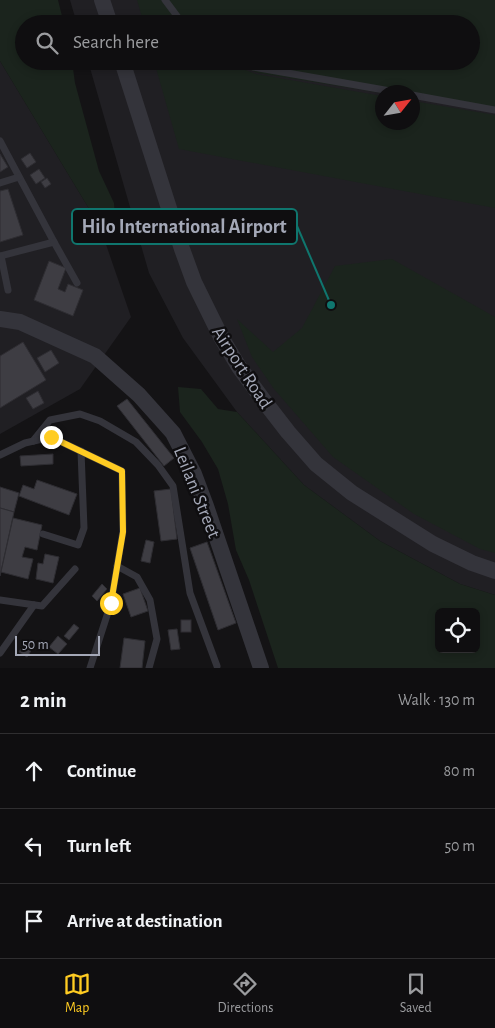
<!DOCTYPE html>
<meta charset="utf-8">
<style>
:root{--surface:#0f0e10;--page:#1d1c1e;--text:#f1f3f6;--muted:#9b9c9f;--line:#2f2e30;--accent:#fc2}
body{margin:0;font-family:"Alegreya Sans",sans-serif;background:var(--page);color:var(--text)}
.controls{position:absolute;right:15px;bottom:15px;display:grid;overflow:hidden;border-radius:8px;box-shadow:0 2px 8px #0003}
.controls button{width:45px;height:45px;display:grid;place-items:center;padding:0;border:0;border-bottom:1px solid var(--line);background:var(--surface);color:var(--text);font:25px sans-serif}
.compass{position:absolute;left:375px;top:85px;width:45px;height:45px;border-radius:50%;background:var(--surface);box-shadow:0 2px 8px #0003;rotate:59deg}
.scale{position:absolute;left:15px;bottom:12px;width:85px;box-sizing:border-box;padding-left:5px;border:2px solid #a4a8b7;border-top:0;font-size:14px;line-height:18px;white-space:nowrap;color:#a4a8b7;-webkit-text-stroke:4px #0f0e10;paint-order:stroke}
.stop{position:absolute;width:15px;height:15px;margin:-11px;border:4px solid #fc2;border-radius:50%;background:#fff}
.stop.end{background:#fc2;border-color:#fff;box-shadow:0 1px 5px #0008}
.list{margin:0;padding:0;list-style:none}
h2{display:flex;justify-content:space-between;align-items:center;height:65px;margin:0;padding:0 20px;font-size:21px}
h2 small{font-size:16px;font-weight:400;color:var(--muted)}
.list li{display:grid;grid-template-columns:32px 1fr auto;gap:15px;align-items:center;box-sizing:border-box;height:75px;padding:0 20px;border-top:1px solid var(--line)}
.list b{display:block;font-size:19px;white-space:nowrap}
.list em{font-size:16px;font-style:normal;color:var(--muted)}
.icon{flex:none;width:28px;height:28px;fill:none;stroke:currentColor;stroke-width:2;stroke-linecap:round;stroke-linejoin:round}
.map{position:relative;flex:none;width:495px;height:668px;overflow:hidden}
.search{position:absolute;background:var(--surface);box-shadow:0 2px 8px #0003;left:15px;right:15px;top:15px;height:55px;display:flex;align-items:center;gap:12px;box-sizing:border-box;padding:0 18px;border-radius:28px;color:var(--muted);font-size:19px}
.sheet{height:290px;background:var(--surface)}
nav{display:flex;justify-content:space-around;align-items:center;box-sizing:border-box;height:70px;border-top:1px solid var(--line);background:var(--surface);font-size:14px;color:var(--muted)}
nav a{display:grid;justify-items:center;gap:2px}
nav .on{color:var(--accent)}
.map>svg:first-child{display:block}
</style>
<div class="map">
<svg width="495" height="668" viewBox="0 0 495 668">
<rect width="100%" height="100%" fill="#141315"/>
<g fill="#201f23" fill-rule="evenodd">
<path d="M70,0h425v595l-35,-11 -80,-43 -76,-56 -67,-73 -54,-74 -34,-65 -61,-212h383v-37h-394zM382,92h30v30h-30z"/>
<path d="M0,61l100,166 31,90 -51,72 -80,45z"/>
</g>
<g fill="#1b241d" fill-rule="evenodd">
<path d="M0,0h58l6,24h-40v37h48l3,22 24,88 15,32 1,18 -7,7 -8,-1 -100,-166z"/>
<path d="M137,0h358v112l-83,-20 -30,1 -124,-20 -32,-12h245v-37h-327z"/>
<path d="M154,61h68l34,13 126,22v26h30l1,-21 82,14v93l-316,-59z"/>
<path d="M392,259l103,58v236l-15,-4 -66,-35 -81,-57 -59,-68 -22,-32 -15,-38 36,33 29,-24 33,-62z"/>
<path d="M178,387l23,2 17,20 19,3 67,73 76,56 80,43 35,11v73h-217l-29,-88 -13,-30 -8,-46 -10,-35 -16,-27 -22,-30zM439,612h37v37h-37z"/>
</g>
<g fill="#3e3d43" stroke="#2e2d32">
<path d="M30,153l6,9 -9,6 -6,-9z"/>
<path d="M0,154l8,13 -8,5z"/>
<path d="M39,169l6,9 -9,6 -6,-9z"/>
<path d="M47,178l4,6 -6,4 -4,-6z"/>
<path d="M8,189l15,46 -23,7v-51z"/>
<path d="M49,261l17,7 -8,21 7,3 3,-8 15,6 -10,26 -39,-16z"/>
<path d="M23,342l23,38 -46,28v-52z"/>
<path d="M51,350l8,13 -14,9 -8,-14z"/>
<path d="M38,391l6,12 -11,6 -7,-11z"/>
<path d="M127,399l47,59 -10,8 -47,-60z"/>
<path d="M53,454v10l-32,2 -1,-10z"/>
<path d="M37,480l40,14 -8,21 -50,-19 4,-11 11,4z"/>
<path d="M0,487l19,6 -5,19 -14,-4z"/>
<path d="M171,489l6,50 -16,2 -7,-50z"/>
<path d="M0,508l14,4 -14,64z"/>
<path d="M13,518l29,7 -5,25 -12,-3 -3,10 11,2 -5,20 -27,-7z"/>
<path d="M146,540l8,2 -4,21 -9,-2z"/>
<path d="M207,542l29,81 -18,7 -28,-82z"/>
<path d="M45,554l14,3 -6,26 -17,-4 2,-16 5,1z"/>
<path d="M102,584l5,5 -10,12 -5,-5z"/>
<path d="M140,588l8,23 -17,6 -8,-23z"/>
<rect x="181" y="620" width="10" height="12"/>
<path d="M74,624l5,4 -10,12 -5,-4z"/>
<path d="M177,629l3,20 -9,1 -3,-20z"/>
<path d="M58,636l9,8 -9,10 -9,-7z"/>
<path d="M124,638l21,3 -3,27h-22z"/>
<path d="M26,640l8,6 -7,11 -8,-5z"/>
</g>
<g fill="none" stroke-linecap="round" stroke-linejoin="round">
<g stroke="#34343b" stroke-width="7">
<path d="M165,0l18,24"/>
<path d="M237,61l16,6 143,25"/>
<path d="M412,95l83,15"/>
<path d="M0,141l54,101 -54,14"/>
<path d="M0,183l19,-6"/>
<path d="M54,242l23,41"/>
<path d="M1,256l7,34"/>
<path d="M33,441l17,-21 30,-6 20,7 36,21 22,23 15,21 17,107 27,73"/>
<path d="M0,455l25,-12 26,-6 71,34 1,60 -12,72 -21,65"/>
<path d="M43,534l35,11 6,-17 -3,-77"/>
<path d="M117,566l20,11 13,23 7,39 -8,29"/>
<path d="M0,600l42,6 33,-37"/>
<path d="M0,653l34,-48"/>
</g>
<g stroke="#34343b" stroke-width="16">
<path d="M102,0l8,24"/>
<path d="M122,61l60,188 12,33 27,55 18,30 25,34 24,31 28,32 36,29 81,51 39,19 23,8"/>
<path d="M0,319l20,3 75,34 44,39 34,38 21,41 12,32 55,162"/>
</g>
</g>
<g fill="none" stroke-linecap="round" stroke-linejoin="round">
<path stroke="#fc2" stroke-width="6" d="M51,437l71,34 1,61 -12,71"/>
</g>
<g text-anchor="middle" stroke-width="5" stroke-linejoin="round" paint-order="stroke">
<g font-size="19" fill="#a4a8b7" stroke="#0f0e10">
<text transform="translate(243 367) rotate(57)" y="7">Airport Road</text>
<text transform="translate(198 492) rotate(68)" y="7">Leilani Street</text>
</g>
</g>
<path fill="none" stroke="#0f766e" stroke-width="2" d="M331 305L297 226"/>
<circle fill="#0f766e" stroke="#0f0e10" stroke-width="2" cx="331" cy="305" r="5"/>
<rect fill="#0f0e10" stroke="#0f766e" stroke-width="2" x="72" y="209" width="225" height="35" rx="5"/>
<g font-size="20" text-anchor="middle" font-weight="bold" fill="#a4a8b7">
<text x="184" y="233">Hilo International Airport</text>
</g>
</svg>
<div class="controls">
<button><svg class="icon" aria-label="locate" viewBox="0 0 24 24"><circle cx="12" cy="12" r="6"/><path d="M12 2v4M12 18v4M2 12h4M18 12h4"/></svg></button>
</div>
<svg class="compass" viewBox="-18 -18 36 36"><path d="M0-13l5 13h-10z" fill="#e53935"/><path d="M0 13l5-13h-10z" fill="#9b9c9f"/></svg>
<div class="scale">50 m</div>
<div class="stop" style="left:111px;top:603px"></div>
<div class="stop end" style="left:51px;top:437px"></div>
<div class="search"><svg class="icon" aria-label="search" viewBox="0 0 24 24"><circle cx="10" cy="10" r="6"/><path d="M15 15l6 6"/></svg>Search here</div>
</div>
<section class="sheet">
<h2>2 min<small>Walk · 130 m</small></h2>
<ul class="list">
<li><svg class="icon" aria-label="ahead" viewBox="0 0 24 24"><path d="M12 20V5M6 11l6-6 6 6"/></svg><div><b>Continue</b></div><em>80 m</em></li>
<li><svg class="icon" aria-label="left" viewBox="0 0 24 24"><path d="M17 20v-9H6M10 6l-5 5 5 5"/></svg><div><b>Turn left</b></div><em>50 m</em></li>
<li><svg class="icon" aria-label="arrive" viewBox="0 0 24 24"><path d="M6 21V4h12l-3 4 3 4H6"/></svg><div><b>Arrive at destination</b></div></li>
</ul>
</section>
<nav>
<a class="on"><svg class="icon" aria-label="map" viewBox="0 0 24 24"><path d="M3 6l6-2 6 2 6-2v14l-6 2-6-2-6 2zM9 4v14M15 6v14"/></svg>Map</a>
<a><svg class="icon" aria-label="directions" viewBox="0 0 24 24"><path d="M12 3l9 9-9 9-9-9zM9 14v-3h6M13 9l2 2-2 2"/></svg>Directions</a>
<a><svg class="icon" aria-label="saved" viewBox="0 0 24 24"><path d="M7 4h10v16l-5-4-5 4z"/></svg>Saved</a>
</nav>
